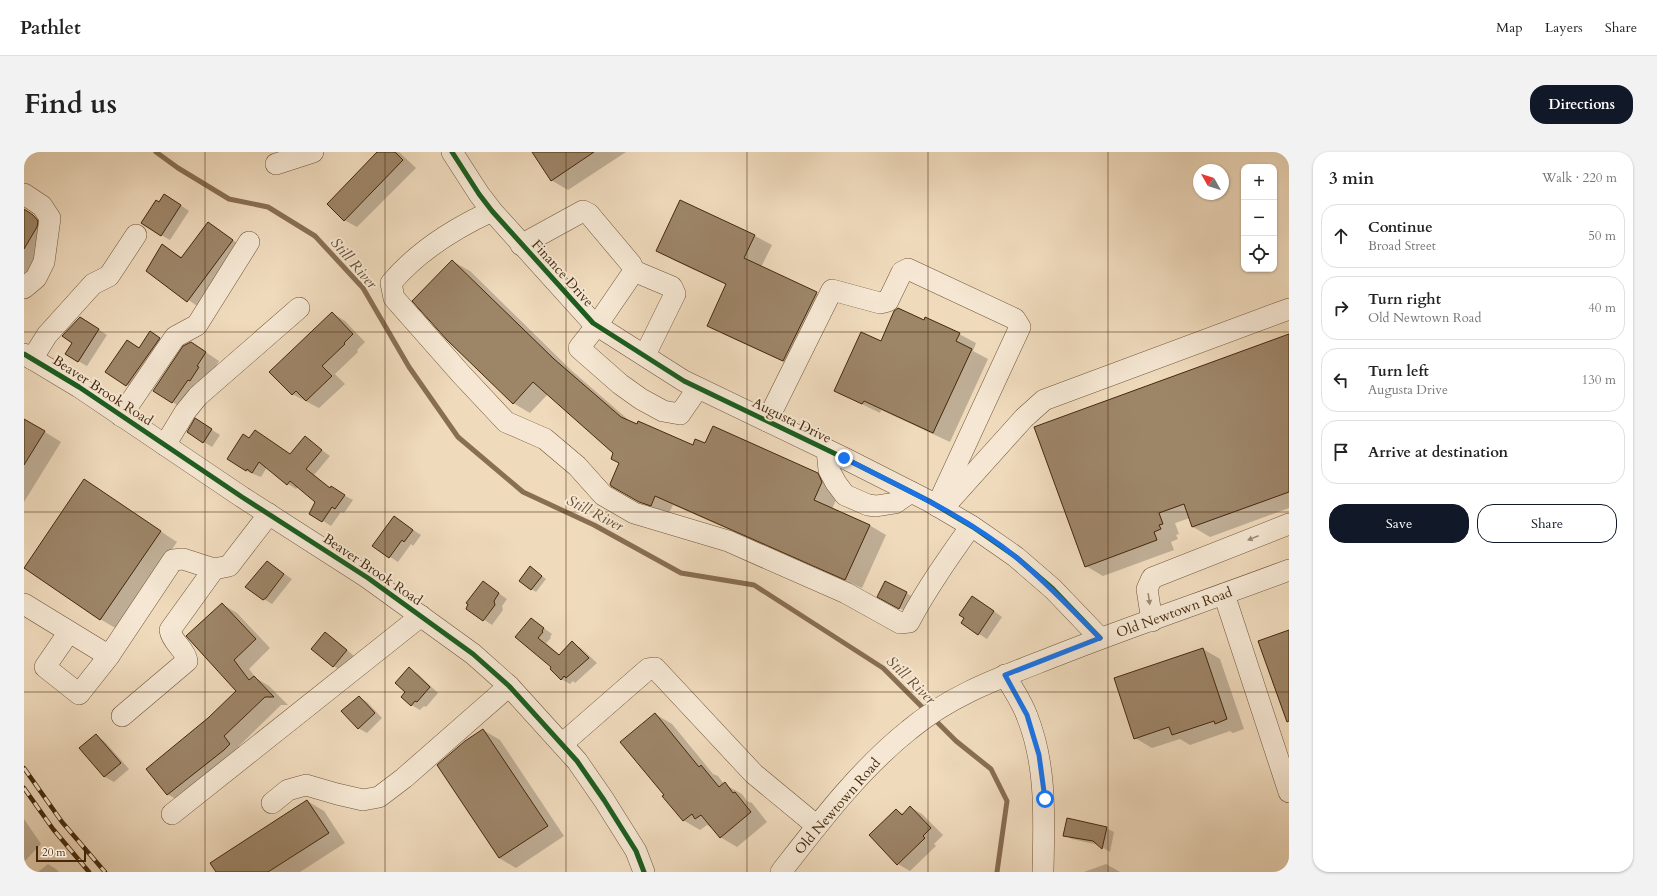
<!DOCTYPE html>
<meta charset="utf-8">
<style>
:root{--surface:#fff;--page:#f2f2f2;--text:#222;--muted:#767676;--line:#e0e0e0;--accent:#111827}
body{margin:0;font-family:Cardo,serif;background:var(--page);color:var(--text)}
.controls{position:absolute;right:12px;top:12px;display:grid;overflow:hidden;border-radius:8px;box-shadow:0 1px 3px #0004}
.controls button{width:36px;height:36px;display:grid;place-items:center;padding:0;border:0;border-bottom:1px solid var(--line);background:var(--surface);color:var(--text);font:20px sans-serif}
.compass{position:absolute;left:1169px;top:12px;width:36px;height:36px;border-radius:50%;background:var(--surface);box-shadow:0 1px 3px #0004;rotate:309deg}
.scale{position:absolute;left:12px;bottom:10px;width:50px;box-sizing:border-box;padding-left:4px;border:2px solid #45280c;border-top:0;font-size:11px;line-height:14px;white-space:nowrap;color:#45280c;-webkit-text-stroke:3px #f5e7d3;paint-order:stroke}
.stop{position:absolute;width:12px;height:12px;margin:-9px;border:3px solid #1a73e8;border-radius:50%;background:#fff}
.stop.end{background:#1a73e8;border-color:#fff;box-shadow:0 1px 4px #0008}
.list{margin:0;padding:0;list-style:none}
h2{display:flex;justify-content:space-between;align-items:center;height:52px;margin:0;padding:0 16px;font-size:17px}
h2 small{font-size:13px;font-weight:400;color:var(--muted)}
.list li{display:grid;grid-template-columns:26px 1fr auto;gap:12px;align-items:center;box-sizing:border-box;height:64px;margin:0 8px 8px;padding:0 8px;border:1px solid var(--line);border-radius:16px}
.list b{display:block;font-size:15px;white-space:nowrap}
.list p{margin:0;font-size:13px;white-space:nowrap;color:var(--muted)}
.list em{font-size:13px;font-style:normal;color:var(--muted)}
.actions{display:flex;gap:8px;padding:12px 16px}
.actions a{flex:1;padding:9px 0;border:1px solid var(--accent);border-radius:16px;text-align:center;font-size:14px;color:var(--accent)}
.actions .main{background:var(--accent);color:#fff}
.icon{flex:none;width:22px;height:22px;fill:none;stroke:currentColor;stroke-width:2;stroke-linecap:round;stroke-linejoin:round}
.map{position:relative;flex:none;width:1265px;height:720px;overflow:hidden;border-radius:16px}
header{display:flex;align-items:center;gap:24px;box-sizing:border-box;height:56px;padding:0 20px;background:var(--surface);border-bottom:1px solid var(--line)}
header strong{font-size:19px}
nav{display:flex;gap:22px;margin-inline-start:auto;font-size:14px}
.intro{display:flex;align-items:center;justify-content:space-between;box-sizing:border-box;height:96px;padding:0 24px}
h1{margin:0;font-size:28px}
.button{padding:10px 18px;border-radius:16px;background:var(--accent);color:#fff;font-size:14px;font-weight:700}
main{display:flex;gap:24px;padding:0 24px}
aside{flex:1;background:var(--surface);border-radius:16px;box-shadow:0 1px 3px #0004}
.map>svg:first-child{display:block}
</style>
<header>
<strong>Pathlet</strong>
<nav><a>Map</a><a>Layers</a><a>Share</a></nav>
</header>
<div class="intro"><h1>Find us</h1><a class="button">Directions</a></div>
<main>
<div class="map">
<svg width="1265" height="720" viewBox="0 0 1265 720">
<rect width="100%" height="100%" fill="#efdabc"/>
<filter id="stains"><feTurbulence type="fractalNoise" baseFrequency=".005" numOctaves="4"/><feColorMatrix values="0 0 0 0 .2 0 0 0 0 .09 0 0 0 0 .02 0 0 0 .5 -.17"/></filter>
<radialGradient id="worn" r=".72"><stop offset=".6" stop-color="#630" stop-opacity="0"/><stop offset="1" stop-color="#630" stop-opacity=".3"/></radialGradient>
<g fill="#0003">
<path d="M354,0h21l17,16 -59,59 -13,-7z"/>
<path d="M509,0h93l-58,38 -17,-10z"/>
<path d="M149,48l16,11 -19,29 -9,-5 -2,-32z"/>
<path d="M0,58l22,13 4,6 -26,50z"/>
<path d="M184,71l36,25 -44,60 -53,-37 15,-26 21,13z"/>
<path d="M731,84l17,9 -11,22 55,26 17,10 -32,67 -76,-35 -17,-10 19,-40 -52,-24 -17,-10z"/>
<path d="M428,109l18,10 101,99 61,53 61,23 13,-1 111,29 18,10 4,9 -7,16 37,16 17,10 -24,53 -189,-83 -5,10 -11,-4 -46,-26 9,-22 -6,-10 -66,-59 -18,19 -17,-10z"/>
<path d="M308,161l13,8 20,21 -8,8 1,2 -23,22 10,10 -26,24 -27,-14z"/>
<path d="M900,169l35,13 17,9 -3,8 15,8 -38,83 -69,-32 -1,3 -45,-22 46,-49z"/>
<path d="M65,171l18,12 -20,31 -9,-5 -4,-18z"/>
<path d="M1265,183v173l-79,29 -17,-10 -3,-9 -15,5 4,11 -3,1 2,4 -7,3 3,8 -71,26 -17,-10z"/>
<path d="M135,186l9,5 -33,47 -8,-5 1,-44 12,7z"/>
<path d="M180,199l15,10 -16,27 -18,22 -31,-20z"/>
<path d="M0,267l37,23 -37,60z"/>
<path d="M180,273l16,10 -8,12 -24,-15z"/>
<path d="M240,284l27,19 14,-17 25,18 -16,19 16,13 23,12 -9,13 -3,-1 -10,14 -20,-13 5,-11 -18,-15 -2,2 -8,-5 -21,-17 -6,10 -15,-6 4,-32z"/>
<path d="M60,329l93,61 -60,87 -17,-10 -75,-51z"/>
<path d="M370,365l27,18 -8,11 -2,-2 -13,18 -25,-16z"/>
<path d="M243,410l25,17 -20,25 -8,-5z"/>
<path d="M510,418l12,9 -10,13 -16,-11z"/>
<path d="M862,430l29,16 -7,15 -29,-17z"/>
<path d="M467,436l16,11 -5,7 1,4 -11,15 -25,-17z"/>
<path d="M957,450l21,15 -15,22 -8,-5 -14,-16z"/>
<path d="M198,452l15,9 33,35 -21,21 7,9 13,8 19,19h-7l-42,41 6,7 -62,50 -16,-9 42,-75 29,-28z"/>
<path d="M507,467l21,15 -2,3 1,1 -5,5 14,12 12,-12 9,5 16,15 -22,20 -2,-2 -3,3 -9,-5 -9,-12 -36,-30z"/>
<path d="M301,481l8,5 21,18 -12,15 -9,-5z"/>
<path d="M1179,497l17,10 24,70 -11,4 -3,-2 -40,14 -10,-6 -28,9 -17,-10z"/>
<path d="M385,517l9,5 20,19 -12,14 -2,-1 -4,4 -9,-5 -5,-13z"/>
<path d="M335,545l8,5 15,16 -15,15 -9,-5z"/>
<path d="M631,562l17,10 41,50 5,2 6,8 18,10 5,7 5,2 15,19 -30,25 -17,-10 -7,-8 -6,-4 -7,5 -17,-10 -18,-24z"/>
<path d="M459,578l17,10 64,96 -48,32 -17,-10z"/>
<path d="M72,584l8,5 25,28 -15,13 -9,-5 -24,-29z"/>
<path d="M283,649l17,10 21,32 -45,29h-83z"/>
<path d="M886,655l12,7 21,21 -9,9 2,2 -26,25 -12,-7 -2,-54 8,4z"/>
<path d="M0,667l17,25 -17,18z"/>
<path d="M1082,676l8,4 -4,20 -11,-7 -27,-6 -8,-4z"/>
<path d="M24,712l8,5 3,3h-21z"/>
<path d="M1082,712l14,8h-36z"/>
</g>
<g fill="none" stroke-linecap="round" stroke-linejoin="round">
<g stroke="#886e52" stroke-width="5">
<path d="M132,0l22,16 51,31 39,8 47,29 48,52 46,79 49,70 65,55 71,33 87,48 73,12 129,83 43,43"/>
<path d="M909,566l23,23 35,28 16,32 -10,71"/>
</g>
</g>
<g fill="#9d8568" stroke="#45280c">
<path d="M353,0h18l8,8 -59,61 -17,-17z"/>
<path d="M508,0h62l-43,29z"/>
<path d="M140,42l17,11 -20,31 -20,-13 15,-23 3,2z"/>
<path d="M656,48l75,35 -11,23 73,34 -34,69 -76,-35 19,-42 -70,-33z"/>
<path d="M0,57l9,6 5,6 -1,6 -13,22z"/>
<path d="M184,70l25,18 -46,62 -41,-31 16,-27 19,14z"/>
<path d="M428,108l102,99 67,58 16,7 1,-3 55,24 2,-6 10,4 8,-17 105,47 4,9 -8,18 56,25 -25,55 -190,-84 -4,10 -12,-4 -28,-16 -1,-2 9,-21 -8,-4 2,-6 -80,-71 -20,22 -66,-64 -35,-39z"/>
<path d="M874,156l26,12 1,-3 35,16 -4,8 16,8 -39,84 -69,-32 -2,3 -28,-13 27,-59 20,9 13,-30z"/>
<path d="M308,160l21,22 -9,9 1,1 -23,22 10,10 -26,25 -10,-10 -4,4 -23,-23z"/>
<path d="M56,165l19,12 -21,33 -13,-8 7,-11 -10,-7z"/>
<path d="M126,179l10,7 -34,48 -21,-14 22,-32 12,8z"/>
<path d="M1265,182v158l-97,35 -8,-23 -25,9 4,11 -4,1 2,4 -7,3 3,8 -72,27 -51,-140z"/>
<path d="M167,190l15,10 -9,14 2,1 -9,14 -2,-1 -16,23 -19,-12 30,-45z"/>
<path d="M171,266l17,11 -9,14 -16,-11z"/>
<path d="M0,267l21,12 -21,34z"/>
<path d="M231,278l35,24 15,-18 17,14 -16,19 24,19 1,-2 14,9 -10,14 -3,-2 -10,15 -13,-8 6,-12 -25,-21 -3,4 -28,-23 -7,11 -5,-4 -1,2 -19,-12 16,-25 6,4z"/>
<path d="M60,327l77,52 -61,89 -76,-52z"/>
<path d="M370,364l19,14 -9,12 -2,-2 -13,18 -17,-12z"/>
<path d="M243,409l17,13 -18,24 -3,2 -18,-13z"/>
<path d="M506,414l12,10 -11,14 -12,-9z"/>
<path d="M459,429l16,12 -5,8 1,4 -12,16 -17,-12 2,-5 -2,-1z"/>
<path d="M861,429l22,11 -8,17 -22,-12z"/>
<path d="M948,444l22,15 -16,24 -17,-12 3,-5 -5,-3z"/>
<path d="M198,451l34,36 -22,21 15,20 5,-4 20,21h-9l-41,39 6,8 -6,6 -57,45 -21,-26 62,-51 28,-27 -50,-55z"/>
<path d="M507,466l13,10 -2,3 1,1 -5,6 21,17 13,-14 17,17 -23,20 -2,-2 -3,4 -11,-11 1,-2 -36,-30z"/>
<path d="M1265,478v91l-2,1 -29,-81z"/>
<path d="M301,480l22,18 -14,17 -22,-18z"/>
<path d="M1179,496l24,71 -12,5 -1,-3 -42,14 -3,-8 -35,12 -20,-61z"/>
<path d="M385,515l21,20 -13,15 -2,-1 -4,5 -10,-9 4,-5 -10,-9z"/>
<path d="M335,544l16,17 -17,16 -17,-18z"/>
<path d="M631,561l44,54 2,-2 18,22 6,-5 8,11 2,-1 16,20 -31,26 -19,-23 -6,4 -3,-5 -9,7 -21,-25 2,-1 -44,-53z"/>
<path d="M459,577l65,97 -49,32 -62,-93 28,-24z"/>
<path d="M72,582l25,29 -17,14 -25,-29z"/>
<path d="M283,648l22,33 -61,39h-52l-6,-9z"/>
<path d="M886,654l21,22 -8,8 2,2 -28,27 -28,-30 27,-26 6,6z"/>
<path d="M1043,666l40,9 -5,22 -9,-8 -30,-5z"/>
</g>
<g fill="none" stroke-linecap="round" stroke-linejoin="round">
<defs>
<g id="minor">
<path d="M428,0l27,42 13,17 101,112 91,58 160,77 85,43 44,26 43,30 37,32 47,49"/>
<path d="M252,12l37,-12"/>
<path d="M0,42l18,12 8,12 -6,44 -8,16 -12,10"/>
<path d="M468,59c-37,17 -74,40 -101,72l3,15 67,76 45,48 39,17 32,27 26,29 31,18 94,28 118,52 54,30 9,-1c18,-34 40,-65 62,-96"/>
<path d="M497,93l62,-34 6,3 42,50 3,7 -37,54 -18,23 41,36 21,15 22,12 17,3 18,-26"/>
<path d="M610,119l38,16 3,7 -30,61"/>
<path d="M0,202l55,33 163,110 126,81 105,76 36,32 68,75 27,39 32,51 8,21"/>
<path d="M8,207l15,-24 46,-51 16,-8 27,-41"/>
<path d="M97,264l54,-79 22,-12 52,-83"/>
<path d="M743,269l65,-131 48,13 8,-2 14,-29 6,-3 107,50 5,8 -83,179"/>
<path d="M141,293l20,-33 13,-16 101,-88"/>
<path d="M803,298l2,20 7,13 9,12 23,10 8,1 19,-3 16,-11"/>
<path d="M919,356l81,-90 20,-18 245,-91"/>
<path d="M1200,442l65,198"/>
<path d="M0,452l85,52 64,-96 10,-1 31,10 15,-3 40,-52"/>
<path d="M1128,469l-5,-32 5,-11 137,-54"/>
<path d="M45,480l-24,35 34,27 30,-38"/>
<path d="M981,523c7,13 17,27 22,41 20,50 17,103 16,156"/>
<path d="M98,564l65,-55c-2,-13 -15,-18 -17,-31l44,-61"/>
<path d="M538,592l86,-75 7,-1 99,106 63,52"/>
<path d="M248,651l16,-13 18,-5 31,9 26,6 16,-3 25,-19 105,-92"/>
<path d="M148,662l249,-198"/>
<path d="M757,720c39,-50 78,-102 128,-142 44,-37 96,-54 149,-75 76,-30 154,-56 231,-85"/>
</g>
</defs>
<use href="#minor" stroke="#705438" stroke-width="22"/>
<use href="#minor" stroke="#f5e7d3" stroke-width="21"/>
<defs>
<g id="rail">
<path d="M0,616l38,54 43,50"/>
<path d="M0,636l29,41 36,43"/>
</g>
</defs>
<use href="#rail" stroke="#45280c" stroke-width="4.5"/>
<use href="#rail" stroke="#f5e7d3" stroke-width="3" stroke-dasharray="9" stroke-linecap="butt"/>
<defs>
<g id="cycleway">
<path d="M428,0l27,42 13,17 101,112 91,58 160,77 85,43 44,26 43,30 37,32 47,49"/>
<path d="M0,202l55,33 163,110 126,81 105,76 36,32 68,75 27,39 32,51 8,21"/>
</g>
</defs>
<use href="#cycleway" stroke="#f5e7d3" stroke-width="8"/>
<use href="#cycleway" stroke="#1b5e20" stroke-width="5"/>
</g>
<defs><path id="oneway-solid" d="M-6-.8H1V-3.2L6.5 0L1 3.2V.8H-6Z"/></defs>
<g fill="#9d8870">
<use href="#oneway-solid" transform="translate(1229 386) rotate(158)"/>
<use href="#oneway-solid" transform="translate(1125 447) rotate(82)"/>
</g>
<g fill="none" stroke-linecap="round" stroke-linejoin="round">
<path stroke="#1a73e8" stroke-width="5" d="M820,306c59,30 122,58 173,100 30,25 56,53 83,80l-95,37 22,40 12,40 6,44"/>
</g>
<path fill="none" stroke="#45280c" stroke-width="1" stroke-opacity="0.55" d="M181,0v720M361,0v720M542,0v720M723,0v720M904,0v720M1084,0v720M0,180h1265M0,360h1265M0,540h1265"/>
<g text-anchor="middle" stroke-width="4" stroke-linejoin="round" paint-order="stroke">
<g font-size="14" fill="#45280c" stroke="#f5e7d3">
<text transform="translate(539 121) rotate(48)" y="5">Finance Drive</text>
<text transform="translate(79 238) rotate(33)" y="5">Beaver Brook Road</text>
<text transform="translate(768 268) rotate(26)" y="5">Augusta Drive</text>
<text transform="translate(349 417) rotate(34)" y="5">Beaver Brook Road</text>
<text transform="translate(1150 460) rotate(-20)" y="5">Old Newtown Road</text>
<text transform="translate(813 654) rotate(-49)" y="5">Old Newtown Road</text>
</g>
<g font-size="15" font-style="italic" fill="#674b2f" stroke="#f5e7d3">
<text transform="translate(330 111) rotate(49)" y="5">Still River</text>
<text transform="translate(571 361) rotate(27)" y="5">Still River</text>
<text transform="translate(887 528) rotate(44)" y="5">Still River</text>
</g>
</g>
<rect width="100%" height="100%" filter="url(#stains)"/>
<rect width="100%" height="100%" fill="url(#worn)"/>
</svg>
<div class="controls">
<button>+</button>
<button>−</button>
<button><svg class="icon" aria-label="locate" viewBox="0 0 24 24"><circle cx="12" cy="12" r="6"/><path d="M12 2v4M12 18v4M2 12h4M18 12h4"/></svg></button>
</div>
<svg class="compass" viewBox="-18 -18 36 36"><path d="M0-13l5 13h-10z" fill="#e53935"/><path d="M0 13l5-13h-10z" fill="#767676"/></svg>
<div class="scale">20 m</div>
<div class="stop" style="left:1021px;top:647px"></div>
<div class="stop end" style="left:820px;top:306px"></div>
</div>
<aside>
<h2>3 min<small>Walk · 220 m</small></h2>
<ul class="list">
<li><svg class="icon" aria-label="ahead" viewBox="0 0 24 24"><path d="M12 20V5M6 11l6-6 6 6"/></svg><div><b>Continue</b><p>Broad Street</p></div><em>50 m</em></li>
<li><svg class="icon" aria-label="right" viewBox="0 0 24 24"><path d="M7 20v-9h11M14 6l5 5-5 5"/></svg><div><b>Turn right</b><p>Old Newtown Road</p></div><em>40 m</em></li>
<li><svg class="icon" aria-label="left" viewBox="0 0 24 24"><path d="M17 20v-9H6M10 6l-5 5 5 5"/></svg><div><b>Turn left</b><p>Augusta Drive</p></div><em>130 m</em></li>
<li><svg class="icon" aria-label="arrive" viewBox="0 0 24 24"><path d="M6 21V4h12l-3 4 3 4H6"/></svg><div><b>Arrive at destination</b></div></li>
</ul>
<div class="actions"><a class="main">Save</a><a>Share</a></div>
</aside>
</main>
